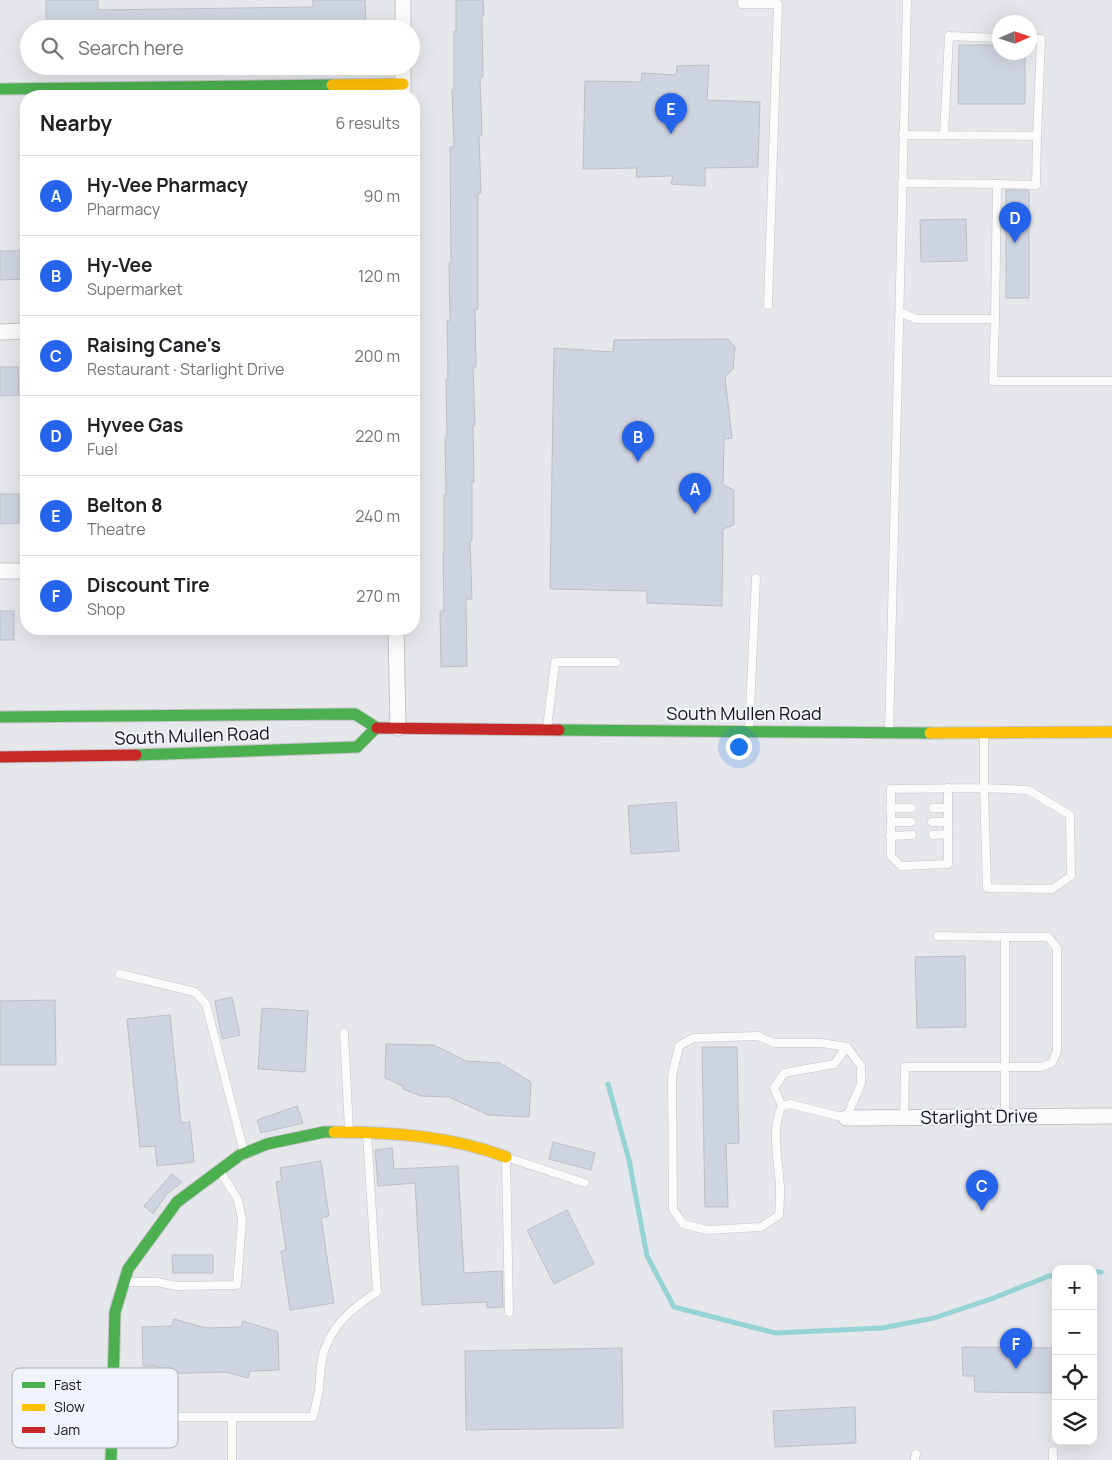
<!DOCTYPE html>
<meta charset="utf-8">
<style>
:root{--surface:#fff;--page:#f6f6f6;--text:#202124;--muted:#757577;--line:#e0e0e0;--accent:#2563eb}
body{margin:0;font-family:Manrope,sans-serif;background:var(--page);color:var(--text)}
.controls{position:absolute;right:15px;bottom:15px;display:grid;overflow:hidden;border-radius:10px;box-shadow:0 5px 20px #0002}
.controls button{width:45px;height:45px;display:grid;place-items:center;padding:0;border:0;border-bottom:1px solid var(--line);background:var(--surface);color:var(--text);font:25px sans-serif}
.compass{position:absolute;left:992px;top:15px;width:45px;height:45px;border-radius:50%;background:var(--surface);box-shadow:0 5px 20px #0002;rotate:87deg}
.you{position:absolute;left:738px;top:746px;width:18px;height:18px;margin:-12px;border:4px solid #fff;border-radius:50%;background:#1a73e8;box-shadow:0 0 0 8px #1a73e833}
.badge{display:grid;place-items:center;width:32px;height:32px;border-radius:50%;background:var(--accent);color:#fff;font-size:16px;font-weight:700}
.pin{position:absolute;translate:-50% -41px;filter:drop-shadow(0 1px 2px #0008)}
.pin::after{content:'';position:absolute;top:26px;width:18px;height:15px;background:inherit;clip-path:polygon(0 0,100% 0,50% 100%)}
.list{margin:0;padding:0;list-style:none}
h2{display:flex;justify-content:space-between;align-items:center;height:65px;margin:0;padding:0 20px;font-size:21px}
h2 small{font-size:16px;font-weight:400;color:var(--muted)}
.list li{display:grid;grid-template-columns:32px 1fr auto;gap:15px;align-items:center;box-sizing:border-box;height:80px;padding:0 20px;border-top:1px solid var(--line)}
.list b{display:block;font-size:19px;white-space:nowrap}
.list p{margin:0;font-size:16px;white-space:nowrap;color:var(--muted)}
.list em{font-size:16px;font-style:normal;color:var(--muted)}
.icon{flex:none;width:28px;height:28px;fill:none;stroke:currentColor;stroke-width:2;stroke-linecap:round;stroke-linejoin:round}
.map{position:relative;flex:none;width:1112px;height:1460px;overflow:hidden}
.search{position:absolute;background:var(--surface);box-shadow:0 5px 20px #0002;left:20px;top:20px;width:400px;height:55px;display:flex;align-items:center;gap:12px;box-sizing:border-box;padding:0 18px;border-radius:28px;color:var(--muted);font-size:19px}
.panel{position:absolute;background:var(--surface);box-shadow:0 5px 20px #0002;left:20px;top:90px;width:400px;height:545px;border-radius:20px}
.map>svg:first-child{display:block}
</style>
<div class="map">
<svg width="1112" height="1460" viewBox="0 0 1112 1460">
<rect width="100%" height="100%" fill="#e5e7eb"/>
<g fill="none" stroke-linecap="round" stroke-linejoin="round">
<g stroke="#96d3d4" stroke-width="5">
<path d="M608,1084l21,76 18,96 27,51 101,26 107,-5 52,-10 57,-19 58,-23 7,-1"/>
<path d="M1093,1272h8"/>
</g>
</g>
<g fill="#cfd4e1" stroke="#bdbfc2">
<path d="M46,0h52v10l215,-3v-7h52l1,27 -320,2z"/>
<path d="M456,0h27l1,15h-2l1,62h-3l2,58h-3l2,58h-3v116h-3l1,58h-3l2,58h-2l1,57h-2v59h-2l2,58h-6l1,67 -26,1 -1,-56h4l-1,-58h1v-58h2l-1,-58 2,-1 -1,-57h2l-1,-58h3l-1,-58h2l-1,-116h4l-2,-57 2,-1v-58h2z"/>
<path d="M959,45h41v7h25v52h-67z"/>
<path d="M709,65l-2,35 53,2 -2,65 -53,1v18l-34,-2 2,-8 -37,1 1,-9 -54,1 2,-88 56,1 1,-9 34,2 1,-9z"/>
<rect x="1006" y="190" width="23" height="108"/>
<path d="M966,219l1,42 -46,1 -1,-42z"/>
<path d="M0,251h26v28l-26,1z"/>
<path d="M728,339l7,8 -2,22 -8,8 7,61 -8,1 -1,46 11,5v35l-11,4 -1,77 -75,-3v-12l-97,-2 4,-241 59,4 1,-12z"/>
<path d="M0,367h18l1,28 -19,1z"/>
<path d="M0,494h19v29l-19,1z"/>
<rect x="0" y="611" width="14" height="29"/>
<path d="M676,802l3,49 -48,3 -3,-48z"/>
<path d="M965,956l1,71 -49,1 -2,-71z"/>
<path d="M232,997l8,38 -18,4 -7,-38z"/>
<path d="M55,1000l1,65h-56v-64z"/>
<path d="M262,1008l46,3 -3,61 -47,-3z"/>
<path d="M170,1015l11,108 9,-1 4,40 -37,4 -2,-20 -15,1 -13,-128z"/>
<path d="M386,1044l48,1 32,16 34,2 31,19 -2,35 -41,-2 -39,-18 -28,-1 -18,-7v-3l-18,-8z"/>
<path d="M702,1047h35l2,96 -13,1 2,63h-23z"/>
<path d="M297,1106l6,17 -42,10 -4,-13z"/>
<path d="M553,1142l42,11 -4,17 -42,-11z"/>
<path d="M392,1148l2,21 64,-3 6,107 38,-2 1,36 -16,1v-6l-65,3 -7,-122 -37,3 -3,-36z"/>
<path d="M321,1161l8,55 -8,2 13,85 -44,7 -9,-59 5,-1 -10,-68 6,-1 -2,-13z"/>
<path d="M172,1174l10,8 -15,12 -14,20 -9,-8z"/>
<path d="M567,1210l27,54 -40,20 -27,-54z"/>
<path d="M172,1255h41v18h-40z"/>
<path d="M174,1319l32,9 35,-1 2,-6 35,11 1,38 -29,1 -2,7 -22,-6 -68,2v-8h-15l-1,-39 30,-1z"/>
<path d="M962,1347l94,1v45l-81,-1 -1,-16h-11z"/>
<path d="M622,1348l1,80 -157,2 -1,-79z"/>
<path d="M855,1407l1,36 -81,4 -2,-36z"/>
</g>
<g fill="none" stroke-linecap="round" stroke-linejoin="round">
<defs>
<g id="lane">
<path d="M742,0v4h36l-10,301"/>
<path d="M903,135l134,1 4,-97h-11"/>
<path d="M944,135l5,-99 51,2"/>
<path d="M997,184l39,1 1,-49"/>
<path d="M900,312l16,7h79l2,-135 -95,-1"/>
<path d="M995,319l-2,62h119"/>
<path d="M547,728l8,-66h61"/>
<path d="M749,731l7,-153"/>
<path d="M889,733l18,-733"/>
<path d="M948,788v76l-47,2 -10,-10v-67l93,-1 44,2 42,25 1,61 -19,13 -65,-1 -3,-100v-53"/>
<path d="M890,808h22"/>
<path d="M933,808h15"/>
<path d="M891,822h20"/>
<path d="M932,822h16"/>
<path d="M933,835l15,-1"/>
<path d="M890,836l22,-1"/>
<path d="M938,936l67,1"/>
<path d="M120,974l75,18 11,12 38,148"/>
<path d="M344,1033l5,97"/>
<path d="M758,1036l16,7h47l26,4 14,19v18l-15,34 -56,-14 -8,2c-12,24 -3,55 -2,82 0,9 0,18 -1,27l-18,12 -54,3 -24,-6 -10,-15 -1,-133 7,-30 14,-8z"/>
<path d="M782,1106l-8,-18 10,-15 50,-9 13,-17"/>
<path d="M904,1118l1,-51h136l11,-4 5,-12v-103l-9,-11h-43v180"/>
<path d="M126,1282h31l19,4 61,-1 5,-65 -4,-20 -18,-29"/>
<path d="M509,1312l-3,-155 79,26"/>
<path d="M114,1417h199c2,-9 4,-18 6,-27 1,-10 1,-21 3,-31 6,-31 30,-51 55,-67l-10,-159"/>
<path d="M232,1460v-43"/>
<path d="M915,1460l1,-6"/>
<path d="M1053,1460v-9"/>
</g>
<g id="street">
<path d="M403,0v29"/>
<path d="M403,66v30"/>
<path d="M0,332l26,-1"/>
<path d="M0,571h26"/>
<path d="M396,629l2,99"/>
<path d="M846,1118l266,-2"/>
</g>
<g id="fast">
<path d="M0,89l332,-4"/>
<path d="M0,717l355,-3 22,14"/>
<path d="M559,730l371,3"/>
<path d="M136,755l221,-8 19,-19"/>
<path d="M111,1460l4,-148 13,-43 49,-67 63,-47 27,-11 57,-12h10"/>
</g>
<g id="slow">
<path d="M332,85l71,-1"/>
<path d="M930,733l182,-1"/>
<path d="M334,1132c57,0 118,4 172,25"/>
</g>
<g id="jam">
<path d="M377,728l182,2"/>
<path d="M0,757l136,-2"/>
</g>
</defs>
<use href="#lane" stroke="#c4c5c8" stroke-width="9"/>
<use href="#street" stroke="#c4c5c8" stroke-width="17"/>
<use href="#fast" stroke="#c4c5c8" stroke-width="13"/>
<use href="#slow" stroke="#c4c5c8" stroke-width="13"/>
<use href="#jam" stroke="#c4c5c8" stroke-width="13"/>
<use href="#lane" stroke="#fbfbfc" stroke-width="8"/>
<use href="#street" stroke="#fbfbfc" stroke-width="15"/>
<use href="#fast" stroke="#4caf50" stroke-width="11"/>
<use href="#slow" stroke="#ffc107" stroke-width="11"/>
<use href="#jam" stroke="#c62828" stroke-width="11"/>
</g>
<g text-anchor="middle" stroke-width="4" stroke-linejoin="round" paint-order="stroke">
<g font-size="18" fill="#121316" stroke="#f0f3fc">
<text x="744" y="720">South Mullen Road</text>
<text transform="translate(192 736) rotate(-2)" y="6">South Mullen Road</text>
<text transform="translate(979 1117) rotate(-1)" y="6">Starlight Drive</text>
</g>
</g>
<rect x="12" y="1368" width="166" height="80" rx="8" fill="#f0f3fc" stroke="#adb0b7" stroke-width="1"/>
<rect x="22" y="1382" width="23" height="6" fill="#4caf50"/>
<rect x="22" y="1404" width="23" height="7" fill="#ffc107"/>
<rect x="22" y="1427" width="23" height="6" fill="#c62828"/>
<g font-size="14" fill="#121316">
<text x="54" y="1390">Fast</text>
<text x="54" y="1412">Slow</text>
<text x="54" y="1435">Jam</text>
</g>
</svg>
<div class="controls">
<button>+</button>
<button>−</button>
<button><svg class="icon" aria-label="locate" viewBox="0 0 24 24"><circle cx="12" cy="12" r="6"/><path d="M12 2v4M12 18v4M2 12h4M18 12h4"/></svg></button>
<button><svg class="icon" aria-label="layers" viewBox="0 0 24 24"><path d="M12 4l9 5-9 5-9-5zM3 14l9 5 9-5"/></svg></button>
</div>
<svg class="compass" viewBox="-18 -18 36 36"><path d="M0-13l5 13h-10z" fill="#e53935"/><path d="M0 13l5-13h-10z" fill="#757577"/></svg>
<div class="you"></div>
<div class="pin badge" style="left:695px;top:514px">A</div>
<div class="pin badge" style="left:638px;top:462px">B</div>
<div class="pin badge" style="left:982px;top:1211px">C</div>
<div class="pin badge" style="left:1015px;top:243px">D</div>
<div class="pin badge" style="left:671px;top:134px">E</div>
<div class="pin badge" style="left:1016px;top:1369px">F</div>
<div class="search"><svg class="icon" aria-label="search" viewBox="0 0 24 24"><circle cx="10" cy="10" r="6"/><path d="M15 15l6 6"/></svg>Search here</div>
<section class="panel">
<h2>Nearby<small>6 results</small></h2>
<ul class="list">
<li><span class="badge">A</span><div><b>Hy-Vee Pharmacy</b><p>Pharmacy</p></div><em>90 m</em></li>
<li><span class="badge">B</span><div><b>Hy-Vee</b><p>Supermarket</p></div><em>120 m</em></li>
<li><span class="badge">C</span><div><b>Raising Cane's</b><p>Restaurant · Starlight Drive</p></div><em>200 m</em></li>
<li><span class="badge">D</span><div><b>Hyvee Gas</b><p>Fuel</p></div><em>220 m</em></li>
<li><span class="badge">E</span><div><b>Belton 8</b><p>Theatre</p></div><em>240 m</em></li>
<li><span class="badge">F</span><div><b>Discount Tire</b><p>Shop</p></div><em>270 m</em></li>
</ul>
</section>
</div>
